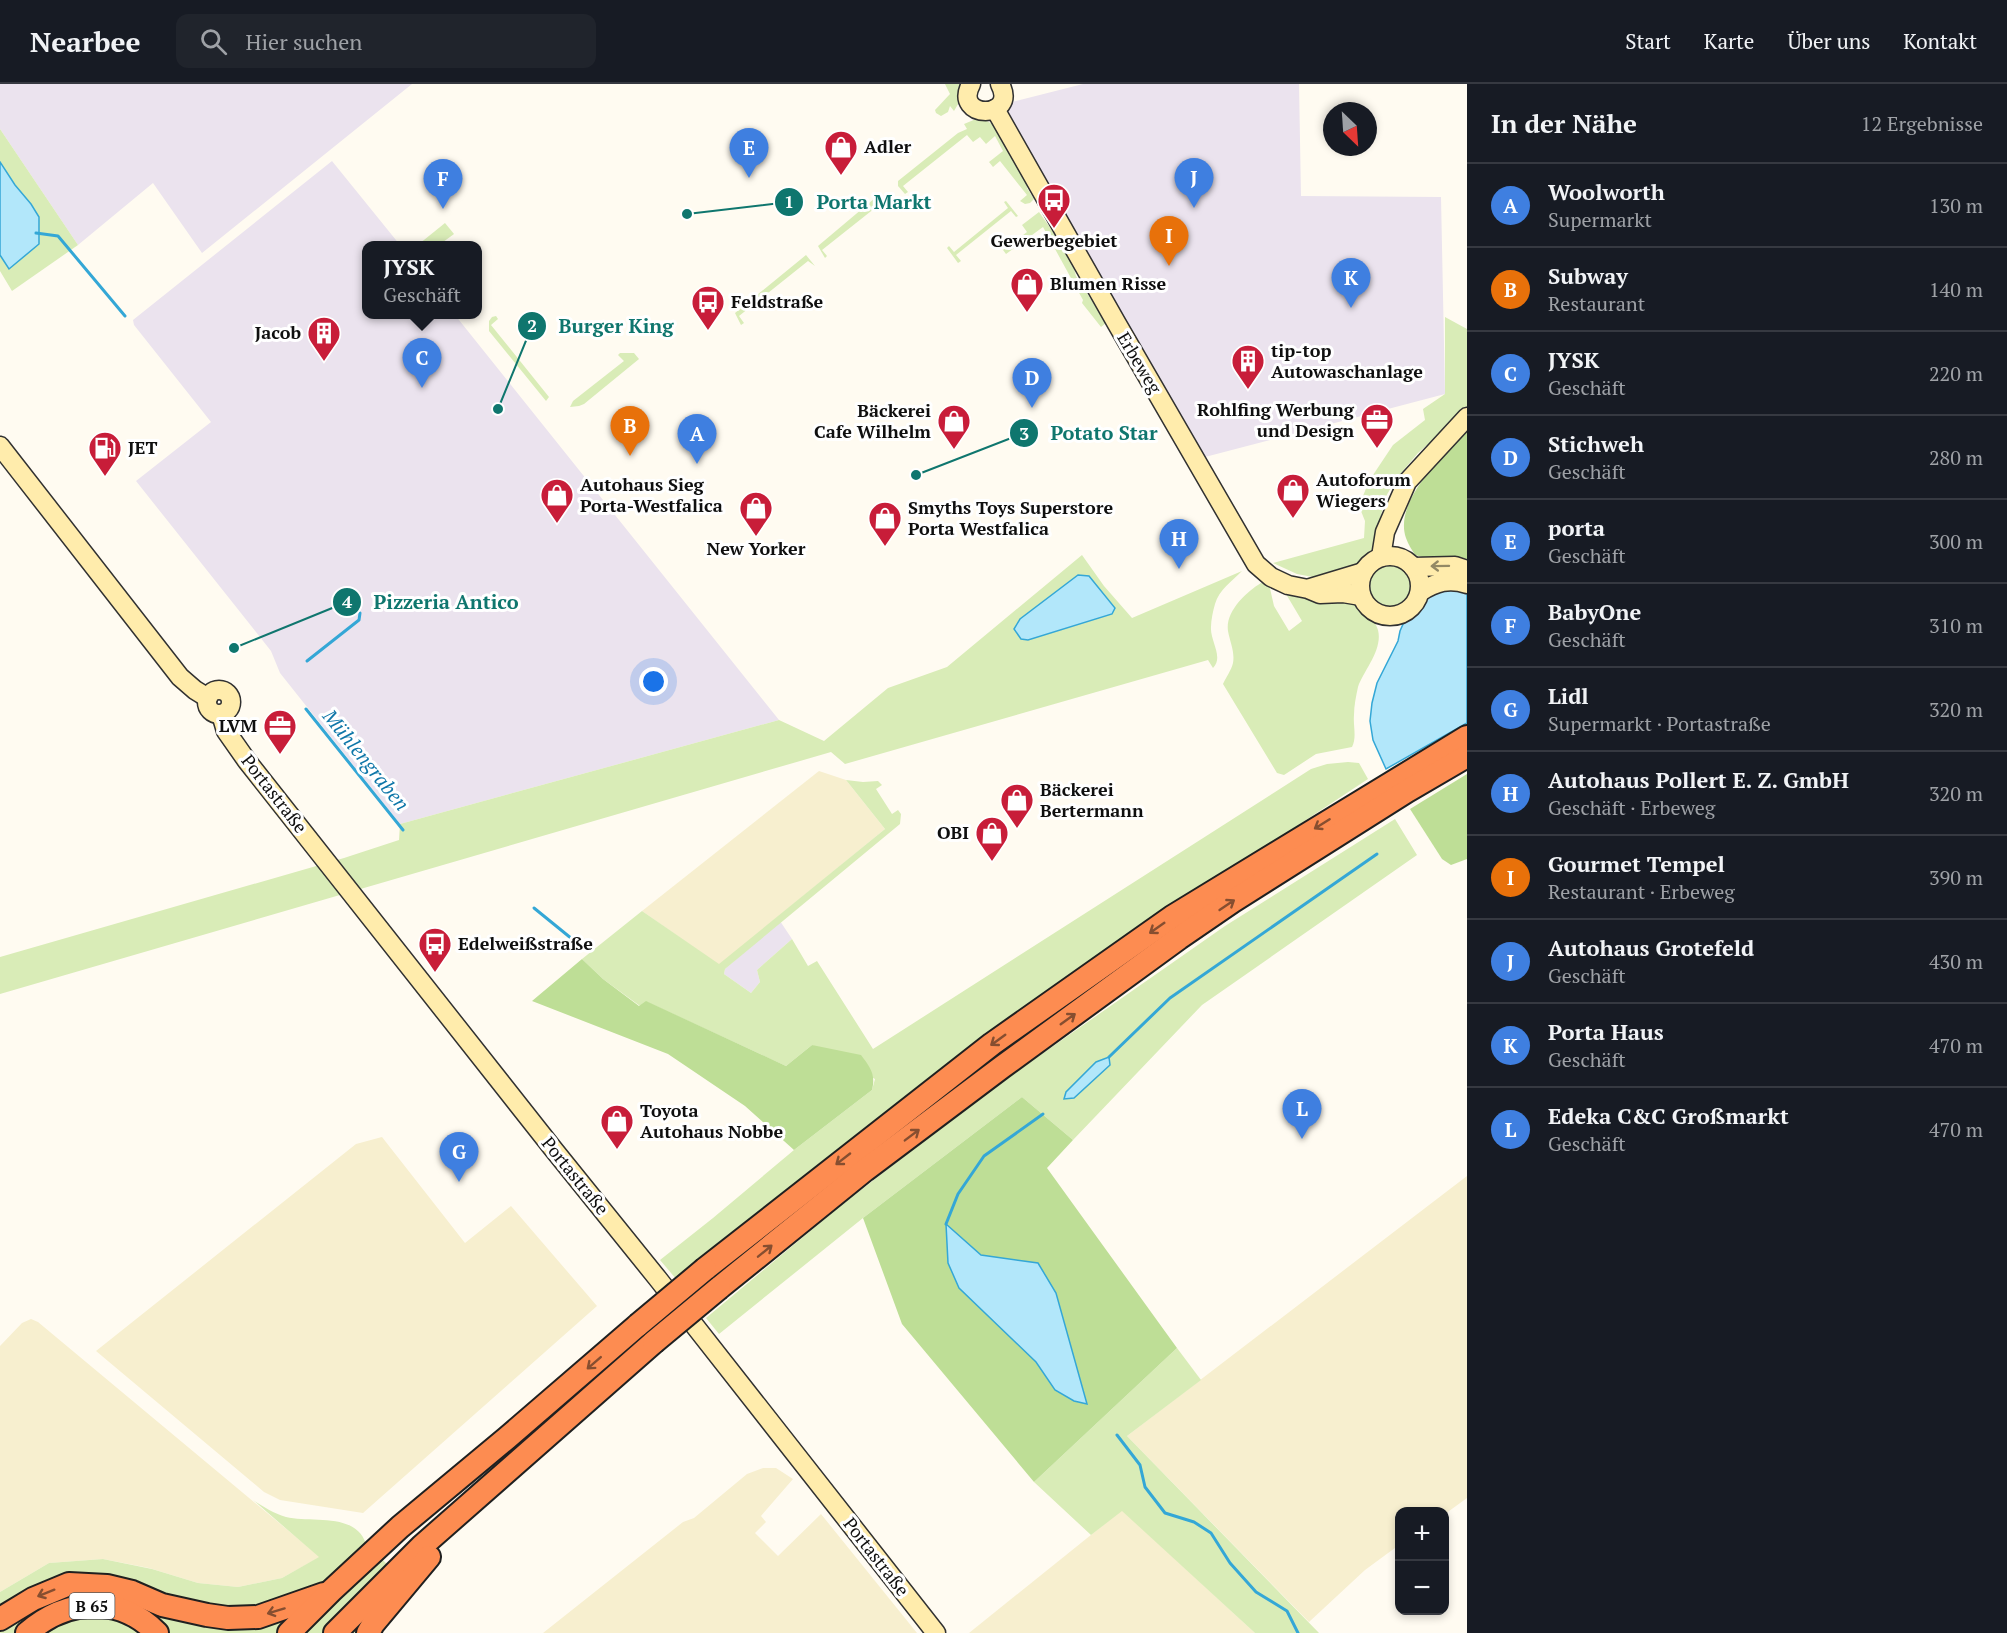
<!DOCTYPE html>
<html lang="de">
<meta charset="utf-8">
<style>
:root{--surface:#171b24;--page:#20242c;--text:#f1f3f6;--muted:#9ea1a6;--line:#363941;--accent:#db2777}
body{margin:0;font-family:"PT Serif",serif;background:var(--page);color:var(--text)}
.controls{position:absolute;right:18px;bottom:18px;display:grid;overflow:hidden;border-radius:12px;box-shadow:0 3px 9px #0003}
.controls button{width:54px;height:54px;display:grid;place-items:center;padding:0;border:0;border-bottom:2px solid var(--line);background:var(--surface);color:var(--text);font:30px sans-serif}
.compass{position:absolute;left:1323px;top:18px;width:54px;height:54px;border-radius:50%;background:var(--surface);box-shadow:0 3px 9px #0003;rotate:155deg}
.you{position:absolute;left:654px;top:598px;width:21px;height:21px;margin:-15px;border:4px solid #fff;border-radius:50%;background:#1a73e8;box-shadow:0 0 0 9px #1a73e833}
.badge{display:grid;place-items:center;width:39px;height:39px;border-radius:50%;background:var(--accent);color:#fff;font-size:20px;font-weight:700}
.pin{position:absolute;translate:-50% -50px;filter:drop-shadow(0 2px 3px #0008)}
.pin::after{content:'';position:absolute;top:32px;width:21px;height:18px;background:inherit;clip-path:polygon(0 0,100% 0,50% 100%)}
.popup{position:absolute;left:362px;top:157px;width:120px;height:78px;box-sizing:border-box;display:grid;place-content:center;border-radius:12px;background:var(--surface);filter:drop-shadow(0 2px 4px #0005);font-size:20px;white-space:nowrap;color:var(--muted)}
.popup b{font-size:22px;color:var(--text)}
.popup::after{content:'';position:absolute;left:50%;top:100%;margin-left:-12px;border:12px solid transparent;border-top-color:var(--surface)}
.list{margin:0;padding:0;list-style:none}
h2{display:flex;justify-content:space-between;align-items:center;height:78px;margin:0;padding:0 24px;font-size:26px}
h2 small{font-size:20px;font-weight:400;color:var(--muted)}
.list li{display:grid;grid-template-columns:39px 1fr auto;gap:18px;align-items:center;box-sizing:border-box;height:84px;padding:0 24px;border-top:2px solid var(--line)}
.list b{display:block;font-size:22px;white-space:nowrap}
.list p{margin:0;font-size:20px;white-space:nowrap;color:var(--muted)}
.list em{font-size:20px;font-style:normal;color:var(--muted)}
.icon{flex:none;width:33px;height:33px;fill:none;stroke:currentColor;stroke-width:2;stroke-linecap:round;stroke-linejoin:round}
.map{position:relative;flex:none;width:1467px;height:1549px;overflow:hidden}
header{display:flex;align-items:center;gap:36px;box-sizing:border-box;height:84px;padding:0 30px;background:var(--surface);border-bottom:2px solid var(--line)}
header strong{font-size:28px}
nav{display:flex;gap:33px;margin-inline-start:auto;font-size:21px}
.search{width:420px;height:54px;background:var(--page);display:flex;align-items:center;gap:15px;box-sizing:border-box;padding:0 21px;border-radius:12px;color:var(--muted);font-size:22px}
main{display:flex}
aside{flex:1;background:var(--surface)}
.map>svg:first-child{display:block}
</style>
<header>
<strong>Nearbee</strong>
<div class="search"><svg class="icon" aria-label="search" viewBox="0 0 24 24"><circle cx="10" cy="10" r="6"/><path d="M15 15l6 6"/></svg>Hier suchen</div>
<nav><a>Start</a><a>Karte</a><a>Über uns</a><a>Kontakt</a></nav>
</header>
<main>
<div class="map">
<svg width="1467" height="1549" viewBox="0 0 1467 1549">
<rect width="100%" height="100%" fill="#fffbf1"/>
<g fill="#ebe3ee">
<path d="M0,0h412l-210,169 -49,-70 -75,62 -78,-116z"/>
<path d="M1083,0h216l2,112 140,1 4,197 -240,63 -198,-340 5,-15z"/>
<path d="M332,77l68,84 -34,1v68l89,1 324,405 -379,104 -120,-151 -9,-22 -135,-170 75,-59 -77,-97 -1,-5z"/>
<path d="M780,837l12,18 -35,31 3,12 -9,11 -27,-19 1,-5z"/>
</g>
<g fill="#f7efcf">
<path d="M819,687l27,9 39,49 -166,136 -77,-54z"/>
<path d="M382,1053l83,106 46,-37 86,100 -234,207 -83,-13 -16,-8 -168,-141 260,-207z"/>
<path d="M1467,1092v322l-22,16 -1,-2h-44l-1,33 -34,25 -56,52 -182,-186z"/>
<path d="M31,1235l7,3 282,235 -38,21 -44,9 -40,-4 -49,-15 -46,-9 -54,4 -49,29v-246l22,-23z"/>
<path d="M763,1384h13l17,11 -32,37 5,6 -11,11 23,23 43,-42 96,119h-374l140,-111 11,-4 53,-44z"/>
<path d="M1122,1426l133,123h-286z"/>
</g>
<g fill="#d9ecb7">
<path d="M945,0h20l-4,15 -7,12 -4,-5 -2,6 -7,4 -5,-3 -1,-3 15,-16z"/>
<path d="M976,35l9,1 9,5 36,58 -3,5 7,11 -4,4 -5,1 -5,-3 7,-6 -27,-34 -7,6 -4,-5 14,-11 -8,-15 -9,8 -6,-7 -7,5 -6,-7 -64,51 5,6 -3,2 -7,-8v-5l60,-48 9,-4 -3,-5z"/>
<path d="M0,45l78,116 -66,46 -12,-20v-16l9,14 30,-25v-26l-8,-14 -16,-19 -15,-23z"/>
<path d="M875,114l5,6 -58,46 5,6 -2,2 -7,-12z"/>
<path d="M1006,117l12,15 -2,1 -5,-6 -55,44 5,6 -3,2 -11,-15 2,-2 5,6 54,-44 -4,-6z"/>
<path d="M1039,128c13,19 32,41 37,64l30,47 -5,4 -19,-24 1,-3 -40,-73 -37,27 -3,-4 24,-18 -5,-7z"/>
<path d="M445,139l9,11 -15,11h-19l-1,-1z"/>
<path d="M806,171l9,11 -7,-5 -69,55 5,7 -3,2 -6,-12z"/>
<path d="M496,232l2,3 -7,6 58,72 -3,4 -57,-70v-10l3,-4z"/>
<path d="M1445,233l22,12v80l-49,44 -22,26 -11,19 -12,53 -18,18 -37,9 -21,-4 -24,-11 91,-25 1,-17 -6,-15 10,-25 24,-36 32,-25 -2,-11 22,-15z"/>
<path d="M620,269h14l5,6 -55,45 -5,2 -9,1 3,-6 51,-40 -6,-6z"/>
<path d="M1082,471l22,31 28,32 110,-47c-10,10 -23,19 -27,33 -2,7 -4,16 -4,23 -1,14 13,30 2,41l-5,-8 -363,104 -14,-12 -831,242v-37l344,-99 55,-18 1,-16 379,-104 45,21 64,-53 59,-21z"/>
<circle cx="1391" cy="502" r="21"/>
<path d="M1261,499l8,1 5,22 15,25 13,-10 -16,-27 69,7c7,9 20,18 23,29 5,20 -14,40 -20,57 -2,9 -4,19 -4,28 -1,11 3,22 -2,32l-36,7 -32,21 -7,-2 -54,-89c3,-7 8,-13 10,-21 2,-11 -3,-21 -5,-32 -3,-19 18,-39 33,-48z"/>
<path d="M1348,678l11,1 9,16 -203,134 -268,192 -107,83 -113,92 -17,-20 53,-42 81,-68 78,-60 3,-11 -63,-34 -26,21 -139,-64 -7,4 -37,-27 -21,-20 60,-48 77,53 166,-135 -39,-49 17,2 15,-1 4,4 -6,4 16,25 6,-4 3,4 -1,10 -175,145 -1,5 27,19 9,-11 -3,-12 35,-31 16,27 9,-5 56,88 438,-280 16,-5z"/>
<path d="M1395,735l22,36 -215,150 -129,135 -51,-43 -159,121 -144,116 -13,-16 133,-111 147,-114 239,-167z"/>
<path d="M1177,1264l24,32 -74,56 192,197h-64l-133,-122 -31,24 -57,-53z"/>
<path d="M253,1416c11,7 20,13 33,17 25,6 70,-5 80,27l47,45 -36,44h-377v-41l49,-29 54,-4 49,10 46,14 40,4 44,-9 37,-21z"/>
</g>
<g fill="#bede96" fill-rule="evenodd">
<path d="M1467,347v129l-7,-2 -27,2 -18,-5c-3,-5 -7,-11 -9,-17 -13,-37 38,-83 61,-107z"/>
<path d="M1467,690v85l-16,6 -9,-6 -32,-50z"/>
<path d="M582,875l21,20 36,27 7,-5 140,65 26,-21 49,10c9,12 15,19 11,35l-78,60 -49,-44 -77,-52 -136,-53z"/>
<path d="M1022,1013l51,43 -26,28 130,180 -143,134 -132,-158 -39,-106zM946,1141l35,30 74,135 -19,-28 -41,-40z"/>
</g>
<g fill="#b2e7fa" stroke="#34a7d6" stroke-width="1.5">
<path d="M0,78l15,23 16,19 8,13v27l-30,25 -9,-14z"/>
<path d="M1078,491l11,1 26,32 -3,6 -84,26 -7,-1 -7,-10 6,-10z"/>
<path d="M1446,502l21,5v132l-81,46 -13,-29 -3,-19 2,-18 5,-20 21,-42 2,-10 4,-9 12,-7 11,-17z"/>
<path d="M1109,973l1,8 -36,33 -10,1 2,-7 30,-30z"/>
<path d="M946,1140l35,31 57,8 18,30 31,111 -13,-3 -19,-11 -19,-28 -77,-74 -11,-25z"/>
</g>
<g fill="none" stroke-linecap="round" stroke-linejoin="round">
<g stroke="#34a7d6" stroke-width="3">
<path d="M36,149l22,3 67,80"/>
<path d="M307,577l52,-41 1,-7"/>
<path d="M306,625l97,121"/>
<path d="M534,824l43,35"/>
<path d="M1109,973l61,-59 207,-144"/>
<path d="M946,1140l12,-30 26,-38 59,-42"/>
<path d="M1117,1351l23,30 5,22 20,26 29,9 17,11 19,30 26,29 31,19 11,22"/>
</g>
<defs>
<g id="secondary">
<path d="M971,0c-19,36 48,36 29,0"/>
<path d="M995,25l122,215 139,240 15,13 17,8 20,4 12,5 23,-1 18,3"/>
<path d="M0,362l180,231 15,13 13,8"/>
<circle cx="1390" cy="502" r="30"/>
<path d="M1381,473l4,-25 22,-50 60,-65"/>
<path d="M1413,483l42,-1 12,4"/>
<path d="M1310,504l53,-16"/>
<path d="M1420,508c16,-10 29,-14 47,-8"/>
<circle cx="219" cy="618" r="12"/>
<path d="M221,630l5,17 21,30 307,389 104,129 278,354"/>
</g>
<g id="highway">
<path d="M705,1185l287,-225 180,-127 295,-180"/>
<path d="M719,1204l146,-118 137,-103 177,-129 54,-37 174,-110 60,-35"/>
<path d="M0,1535l33,-20 36,-15 38,2 25,6 30,13 45,10 21,3 30,-1 66,-23"/>
<path d="M27,1549c39,-34 91,-39 130,0"/>
<path d="M289,1549l42,-42 69,-64 107,-89 131,-113"/>
<path d="M335,1549l87,-87 232,-204"/>
<path d="M368,1549l5,-9 56,-67"/>
</g>
</defs>
<use href="#secondary" stroke="#313131" stroke-width="21"/>
<use href="#highway" stroke="#202020" stroke-width="26"/>
<use href="#secondary" stroke="#ffecac" stroke-width="18"/>
<use href="#highway" stroke="#fd8c51" stroke-width="22"/>
<defs>
<g id="highway-bridge">
<path d="M638,1241l67,-56"/>
<path d="M654,1258l65,-54"/>
</g>
</defs>
<use href="#highway-bridge" stroke="#202020" stroke-width="26" stroke-linecap="butt"/>
<use href="#highway-bridge" stroke="#fd8c51" stroke-width="22"/>
</g>
<defs><path id="oneway-shaft" d="M-6 0H5M1.5-3L5.5 0L1.5 3" fill="none" stroke-width="1.6" stroke-linecap="round" stroke-linejoin="round" transform="scale(1.5)"/></defs>
<use stroke="#938965" href="#oneway-shaft" transform="translate(1440 482) rotate(179)"/>
<g stroke="#864e30">
<use href="#oneway-shaft" transform="translate(1322 740) rotate(148)"/>
<use href="#oneway-shaft" transform="translate(1227 821) rotate(-34)"/>
<use href="#oneway-shaft" transform="translate(1157 844) rotate(145)"/>
<use href="#oneway-shaft" transform="translate(1068 935) rotate(-36)"/>
<use href="#oneway-shaft" transform="translate(998 956) rotate(144)"/>
<use href="#oneway-shaft" transform="translate(912 1051) rotate(-37)"/>
<use href="#oneway-shaft" transform="translate(843 1075) rotate(142)"/>
<use href="#oneway-shaft" transform="translate(765 1167) rotate(-39)"/>
<use href="#oneway-shaft" transform="translate(594 1279) rotate(139)"/>
<use href="#oneway-shaft" transform="translate(46 1509) rotate(158)"/>
<use href="#oneway-shaft" transform="translate(276 1527) rotate(163)"/>
</g>
<defs>
<symbol id="shop-pin" viewBox="-11 -11 22 30"><path d="M0 17L-7.5 6A9.5 9.5 0 1 1 7.5 6Z" fill="#c81d39" stroke="#fff"/><path d="M-5-2.5h2.3a2.7 3.5 0 0 1 5.4 0H5L5.5 6h-11ZM-1.5-2.5h3a1.5 2.3 0 0 0-3 0Z" fill="#fff"/></symbol>
<symbol id="bus-pin" viewBox="-11 -11 22 30"><path d="M0 17L-7.5 6A9.5 9.5 0 1 1 7.5 6Z" fill="#c81d39" stroke="#fff"/><path d="M-5-6H5V4H4V6H2V4H-2V6H-4V4H-5ZM-3.5-4V0h7V-4ZM-3.5 1.2v1.5H-2V1.2ZM2 1.2v1.5H3.5V1.2Z" fill="#fff"/></symbol>
<symbol id="building-pin" viewBox="-11 -11 22 30"><path d="M0 17L-7.5 6A9.5 9.5 0 1 1 7.5 6Z" fill="#c81d39" stroke="#fff"/><path d="M-4-6H4V6H1V3H-1V6H-4ZM-2.5-4.3h1.7v1.8h-1.7ZM.8-4.3h1.7v1.8H.8ZM-2.5-1h1.7V.8h-1.7ZM.8-1h1.7V.8H.8Z" fill="#fff"/></symbol>
<symbol id="office-pin" viewBox="-11 -11 22 30"><path d="M0 17L-7.5 6A9.5 9.5 0 1 1 7.5 6Z" fill="#c81d39" stroke="#fff"/><path d="M-6-3h4V-5.5h4V-3h4V5H-6ZM-1-4.5V-3h2v-1.5ZM-6 0V1H6V0Z" fill="#fff"/></symbol>
<symbol id="fuel-pin" viewBox="-11 -11 22 30"><path d="M0 17L-7.5 6A9.5 9.5 0 1 1 7.5 6Z" fill="#c81d39" stroke="#fff"/><path d="M-5.5-6h7V0h2V4h1.3V-2.5L3-4.5l.8-.8L6-3V5H2.5V1h-1V6h-7ZM-4.2-4.7v3.2H.2V-4.7Z" fill="#fff"/></symbol>
</defs>
<g fill-rule="evenodd">
<use href="#shop-pin" x="822" y="44" width="38" height="52"/>
<use href="#bus-pin" x="1035" y="97" width="38" height="52"/>
<use href="#shop-pin" x="1008" y="181" width="38" height="52"/>
<use href="#bus-pin" x="689" y="199" width="38" height="52"/>
<use href="#building-pin" x="305" y="230" width="38" height="52"/>
<use href="#building-pin" x="1229" y="258" width="38" height="52"/>
<use href="#office-pin" x="1358" y="317" width="38" height="52"/>
<use href="#shop-pin" x="935" y="318" width="38" height="52"/>
<use href="#fuel-pin" x="86" y="345" width="38" height="52"/>
<use href="#shop-pin" x="1274" y="387" width="38" height="52"/>
<use href="#shop-pin" x="538" y="392" width="38" height="52"/>
<use href="#shop-pin" x="737" y="405" width="38" height="52"/>
<use href="#shop-pin" x="866" y="415" width="38" height="52"/>
<use href="#office-pin" x="261" y="623" width="38" height="52"/>
<use href="#shop-pin" x="998" y="697" width="38" height="52"/>
<use href="#shop-pin" x="973" y="730" width="38" height="52"/>
<use href="#bus-pin" x="416" y="841" width="38" height="52"/>
<use href="#shop-pin" x="598" y="1018" width="38" height="52"/>
</g>
<g text-anchor="middle" stroke-width="6" stroke-linejoin="round" paint-order="stroke">
<rect fill="#fff" stroke="#575757" stroke-width="1.5" x="69.5" y="1509" width="45" height="26" rx="4.5"/>
<g font-size="16" font-weight="bold" fill="#0f0f0f">
<text x="92" y="1528">B 65</text>
</g>
<g font-size="18" font-weight="bold" fill="#0f0f0f" stroke="#fff" text-anchor="start">
<text x="864" y="69">Adler</text>
<text x="1054" y="163" text-anchor="middle">Gewerbegebiet</text>
<text x="1050" y="206">Blumen Risse</text>
<text x="731" y="224">Feldstraße</text>
<text x="301" y="255" text-anchor="end">Jacob</text>
<text x="1271" y="273">tip-top<tspan x="1271" dy="21">Autowaschanlage</tspan></text>
<text x="1354" y="332" text-anchor="end">Rohlfing Werbung<tspan x="1354" dy="21">und Design</tspan></text>
<text x="931" y="333" text-anchor="end">Bäckerei<tspan x="931" dy="21">Cafe Wilhelm</tspan></text>
<text x="128" y="370">JET</text>
<text x="1316" y="402">Autoforum<tspan x="1316" dy="21">Wiegers</tspan></text>
<text x="580" y="407">Autohaus Sieg<tspan x="580" dy="21">Porta-Westfalica</tspan></text>
<text x="908" y="430">Smyths Toys Superstore<tspan x="908" dy="21">Porta Westfalica</tspan></text>
<text x="756" y="471" text-anchor="middle">New Yorker</text>
<text x="257" y="648" text-anchor="end">LVM</text>
<text x="1040" y="712">Bäckerei<tspan x="1040" dy="21">Bertermann</tspan></text>
<text x="969" y="755" text-anchor="end">OBI</text>
<text x="458" y="866">Edelweißstraße</text>
<text x="640" y="1033">Toyota<tspan x="640" dy="21">Autohaus Nobbe</tspan></text>
</g>
<g font-size="18" fill="#0f0f0f" stroke="#fff">
<text transform="translate(1139 279) rotate(59)" y="6">Erbeweg</text>
<text transform="translate(274 710) rotate(52)" y="6">Portastraße</text>
<text transform="translate(575 1092) rotate(51)" y="6">Portastraße</text>
<text transform="translate(876 1473) rotate(52)" y="6">Portastraße</text>
</g>
<g font-size="20" font-style="italic" fill="#0f77a9" stroke="#fff">
<text transform="translate(366 676) rotate(51)" y="7">Mühlengraben</text>
</g>
</g>
<path fill="none" stroke="#0f766e" stroke-width="2" d="M687 130L789 118M498 325L532 242M916 391L1024 349M234 564L347 518"/>
<g fill="#0f766e" stroke="#fff" stroke-width="2">
<circle cx="687" cy="130" r="6"/>
<circle cx="498" cy="325" r="6"/>
<circle cx="916" cy="391" r="6"/>
<circle cx="234" cy="564" r="6"/>
<circle cx="789" cy="118" r="15"/>
<circle cx="532" cy="242" r="15"/>
<circle cx="1024" cy="349" r="15"/>
<circle cx="347" cy="518" r="15"/>
</g>
<g font-size="18" text-anchor="middle" font-weight="bold" fill="#fff">
<text x="789" y="124">1</text>
<text x="532" y="248">2</text>
<text x="1024" y="356">3</text>
<text x="347" y="524">4</text>
</g>
<g font-size="20" text-anchor="middle" font-weight="bold" fill="#0f766e" stroke="#fff" stroke-width="6" stroke-linejoin="round" paint-order="stroke">
<text x="874" y="125">Porta Markt</text>
<text x="616" y="249">Burger King</text>
<text x="1104" y="356">Potato Star</text>
<text x="446" y="525">Pizzeria Antico</text>
</g>
</svg>
<div class="controls">
<button>+</button>
<button>−</button>
</div>
<svg class="compass" viewBox="-18 -18 36 36"><path d="M0-13l5 13h-10z" fill="#e53935"/><path d="M0 13l5-13h-10z" fill="#9ea1a6"/></svg>
<div class="you"></div>
<div class="pin badge" style="left:697px;top:380px;background:#3f7fe0">A</div>
<div class="pin badge" style="left:630px;top:372px;background:#e8710a">B</div>
<div class="pin badge" style="left:422px;top:304px;background:#3f7fe0">C</div>
<div class="popup"><b>JYSK</b>Geschäft</div>
<div class="pin badge" style="left:1032px;top:324px;background:#3f7fe0">D</div>
<div class="pin badge" style="left:749px;top:94px;background:#3f7fe0">E</div>
<div class="pin badge" style="left:443px;top:125px;background:#3f7fe0">F</div>
<div class="pin badge" style="left:459px;top:1098px;background:#3f7fe0">G</div>
<div class="pin badge" style="left:1179px;top:485px;background:#3f7fe0">H</div>
<div class="pin badge" style="left:1169px;top:182px;background:#e8710a">I</div>
<div class="pin badge" style="left:1194px;top:124px;background:#3f7fe0">J</div>
<div class="pin badge" style="left:1351px;top:224px;background:#3f7fe0">K</div>
<div class="pin badge" style="left:1302px;top:1055px;background:#3f7fe0">L</div>
</div>
<aside>
<h2>In der Nähe<small>12 Ergebnisse</small></h2>
<ul class="list">
<li><span class="badge" style="background:#3f7fe0">A</span><div><b>Woolworth</b><p>Supermarkt</p></div><em>130 m</em></li>
<li><span class="badge" style="background:#e8710a">B</span><div><b>Subway</b><p>Restaurant</p></div><em>140 m</em></li>
<li><span class="badge" style="background:#3f7fe0">C</span><div><b>JYSK</b><p>Geschäft</p></div><em>220 m</em></li>
<li><span class="badge" style="background:#3f7fe0">D</span><div><b>Stichweh</b><p>Geschäft</p></div><em>280 m</em></li>
<li><span class="badge" style="background:#3f7fe0">E</span><div><b>porta</b><p>Geschäft</p></div><em>300 m</em></li>
<li><span class="badge" style="background:#3f7fe0">F</span><div><b>BabyOne</b><p>Geschäft</p></div><em>310 m</em></li>
<li><span class="badge" style="background:#3f7fe0">G</span><div><b>Lidl</b><p>Supermarkt · Portastraße</p></div><em>320 m</em></li>
<li><span class="badge" style="background:#3f7fe0">H</span><div><b>Autohaus Pollert E. Z. GmbH</b><p>Geschäft · Erbeweg</p></div><em>320 m</em></li>
<li><span class="badge" style="background:#e8710a">I</span><div><b>Gourmet Tempel</b><p>Restaurant · Erbeweg</p></div><em>390 m</em></li>
<li><span class="badge" style="background:#3f7fe0">J</span><div><b>Autohaus Grotefeld</b><p>Geschäft</p></div><em>430 m</em></li>
<li><span class="badge" style="background:#3f7fe0">K</span><div><b>Porta Haus</b><p>Geschäft</p></div><em>470 m</em></li>
<li><span class="badge" style="background:#3f7fe0">L</span><div><b>Edeka C&amp;C Großmarkt</b><p>Geschäft</p></div><em>470 m</em></li>
</ul>
</aside>
</main>
